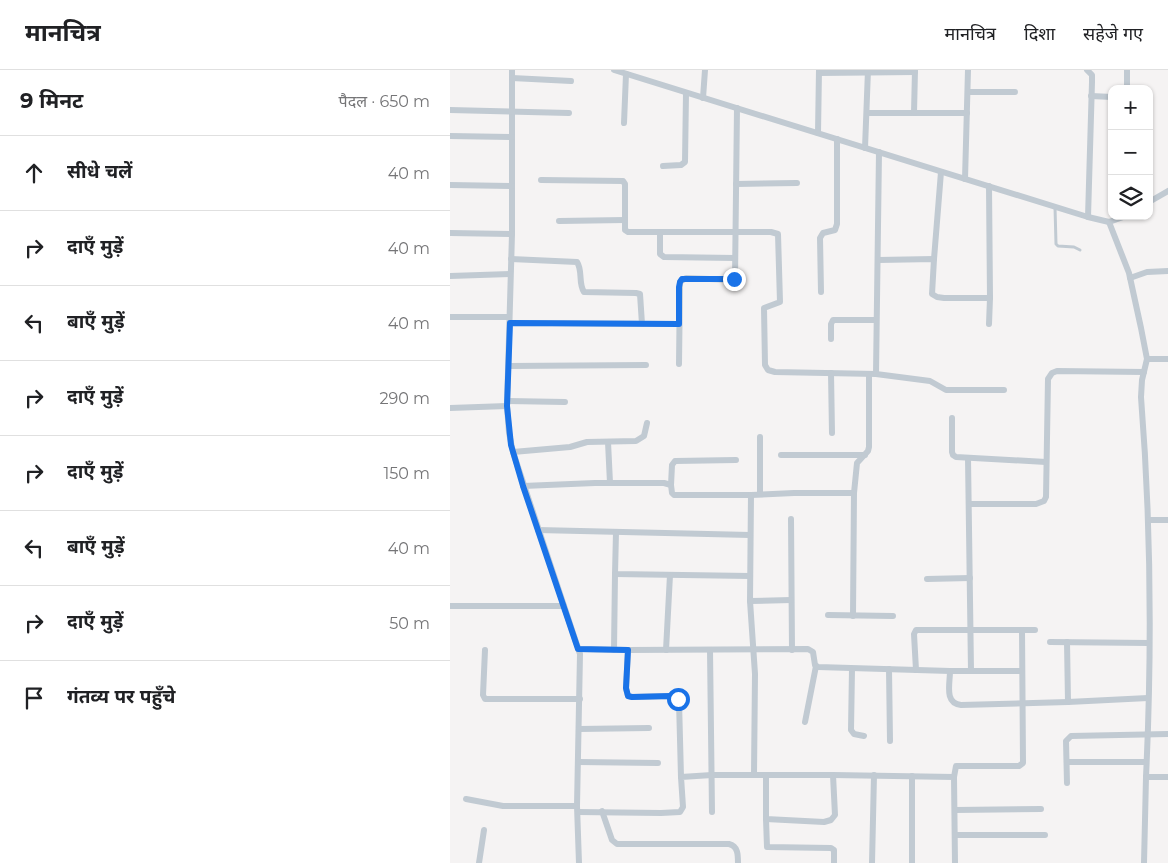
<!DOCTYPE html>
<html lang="hi">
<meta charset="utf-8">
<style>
:root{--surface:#fff;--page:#f6f6f6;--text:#202124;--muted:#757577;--line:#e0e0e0}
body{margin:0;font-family:Montserrat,"Noto Sans Devanagari",sans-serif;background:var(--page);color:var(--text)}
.controls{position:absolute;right:15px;top:15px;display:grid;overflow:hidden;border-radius:10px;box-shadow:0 1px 4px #0004}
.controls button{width:45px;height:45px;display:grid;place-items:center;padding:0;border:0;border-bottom:1px solid var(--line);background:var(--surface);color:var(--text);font:25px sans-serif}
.stop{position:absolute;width:15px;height:15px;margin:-11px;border:4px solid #1a73e8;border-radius:50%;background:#fff}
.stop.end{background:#1a73e8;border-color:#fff;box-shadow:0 1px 5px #0008}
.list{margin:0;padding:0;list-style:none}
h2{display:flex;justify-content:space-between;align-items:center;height:65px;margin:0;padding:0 20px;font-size:21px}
h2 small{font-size:16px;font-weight:400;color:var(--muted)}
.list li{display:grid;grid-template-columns:32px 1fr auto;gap:15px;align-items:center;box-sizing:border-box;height:75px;padding:0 20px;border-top:1px solid var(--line)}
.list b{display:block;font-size:19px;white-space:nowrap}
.list em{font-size:16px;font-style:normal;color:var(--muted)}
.icon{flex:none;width:28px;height:28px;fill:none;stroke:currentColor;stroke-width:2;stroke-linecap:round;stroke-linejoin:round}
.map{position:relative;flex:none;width:718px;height:793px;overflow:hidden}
header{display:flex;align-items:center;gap:30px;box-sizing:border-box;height:70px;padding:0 25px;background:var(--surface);border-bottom:1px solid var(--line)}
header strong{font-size:24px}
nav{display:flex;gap:28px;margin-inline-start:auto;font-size:18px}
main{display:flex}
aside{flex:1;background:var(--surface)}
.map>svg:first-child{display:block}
</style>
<header>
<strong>मानचित्र</strong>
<nav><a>मानचित्र</a><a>दिशा</a><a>सहेजे गए</a></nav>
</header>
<main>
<aside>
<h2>9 मिनट<small>पैदल · 650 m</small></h2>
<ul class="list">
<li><svg class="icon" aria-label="ahead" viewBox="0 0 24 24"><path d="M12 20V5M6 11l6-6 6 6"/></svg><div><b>सीधे चलें</b></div><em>40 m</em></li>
<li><svg class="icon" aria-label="right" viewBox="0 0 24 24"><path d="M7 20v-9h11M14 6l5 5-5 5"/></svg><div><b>दाएँ मुड़ें</b></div><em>40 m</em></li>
<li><svg class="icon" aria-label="left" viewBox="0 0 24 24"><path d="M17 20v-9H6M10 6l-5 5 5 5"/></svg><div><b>बाएँ मुड़ें</b></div><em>40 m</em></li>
<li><svg class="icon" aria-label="right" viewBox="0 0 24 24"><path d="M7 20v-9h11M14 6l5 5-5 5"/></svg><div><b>दाएँ मुड़ें</b></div><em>290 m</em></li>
<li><svg class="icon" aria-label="right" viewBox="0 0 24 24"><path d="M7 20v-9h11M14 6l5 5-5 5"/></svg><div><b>दाएँ मुड़ें</b></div><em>150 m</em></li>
<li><svg class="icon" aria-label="left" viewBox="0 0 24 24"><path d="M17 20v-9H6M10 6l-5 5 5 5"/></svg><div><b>बाएँ मुड़ें</b></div><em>40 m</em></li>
<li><svg class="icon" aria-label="right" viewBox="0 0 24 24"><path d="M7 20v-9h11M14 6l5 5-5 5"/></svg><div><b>दाएँ मुड़ें</b></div><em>50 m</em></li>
<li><svg class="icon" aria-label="arrive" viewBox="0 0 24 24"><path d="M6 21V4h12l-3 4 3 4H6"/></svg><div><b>गंतव्य पर पहुँचे</b></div></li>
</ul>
</aside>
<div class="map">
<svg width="718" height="793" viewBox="0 0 718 793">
<rect width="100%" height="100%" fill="#f5f3f3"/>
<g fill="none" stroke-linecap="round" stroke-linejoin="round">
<path stroke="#c1cad2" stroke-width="3" d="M605,137l1,37 2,2 16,1 6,3"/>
<g stroke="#c1cad2" stroke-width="6">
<path d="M62,0v164l-5,172 2,27 4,19 67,202 -3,152 2,57"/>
<path d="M164,0l474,147 21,5 17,-6"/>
<path d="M637,0l5,5v7l-4,135"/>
<path d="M369,3l96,-1"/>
<path d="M62,8l59,3"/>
<path d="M677,19v-19"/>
<path d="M518,22h47"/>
<path d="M641,26l21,1"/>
<path d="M253,28l2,-28"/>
<path d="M0,40l119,3"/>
<path d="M417,43h100"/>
<path d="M464,43l1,-43"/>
<path d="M174,53l2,-49"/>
<path d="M368,63l1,-63"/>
<path d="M0,66l62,1"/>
<path d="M415,78l3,-78"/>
<path d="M213,96l18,-1 4,-3 1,-69"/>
<path d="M515,109l3,-109"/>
<path d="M91,110l82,1 2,3v46l3,2h143l7,2 2,68 -16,6 1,57 3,5 7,2 101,2 54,7 16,9h58"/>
<path d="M286,114l61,-1"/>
<path d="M0,115l62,1"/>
<path d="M539,116l1,112"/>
<path d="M699,132l19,-11"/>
<path d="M109,151l66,-1"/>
<path d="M659,152l20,51 12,55 6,31 -5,21 -1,17c10,126 11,254 5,380"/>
<path d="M210,162v22l4,3 71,1"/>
<path d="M0,163l62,1"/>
<path d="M61,189l66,3c6,9 1,21 7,30l52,1 4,1 2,30"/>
<path d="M484,189l7,-87"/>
<path d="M428,190l56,-1 -2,35 5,3 7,1h46l-1,26"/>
<path d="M0,206l60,-2"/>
<path d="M680,208l17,-6 21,-1"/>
<path d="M371,222l-1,-54 3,-5 12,-3 2,-6v-85"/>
<path d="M0,247h59"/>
<path d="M60,253l169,1"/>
<path d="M381,269v-15l2,-4h43"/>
<path d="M697,289h21"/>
<path d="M229,294l1,-82 6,-4 47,2 2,-2 2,-170"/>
<path d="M59,296l137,-1"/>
<path d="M381,303l1,60"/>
<path d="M426,304l3,-222"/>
<path d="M57,331l58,1"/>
<path d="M0,338l57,-2"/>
<path d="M502,348v34l1,3 3,2 90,5"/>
<path d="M158,372l2,41"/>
<path d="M63,382l57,-5 17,-5 49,-1 8,-5 3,-13"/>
<path d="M331,385h84"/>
<path d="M518,388l3,212"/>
<path d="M221,415l1,-20 3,-4 61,-1"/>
<path d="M73,416l72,-3h69l7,2 1,8 2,2h77l-1,106 5,73 -1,101"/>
<path d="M310,424v-57"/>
<path d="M301,425l43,-2h60l3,-30 11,-12 1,-4v-73"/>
<path d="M520,434h66l8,-3 2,-4 2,-118 4,-6 5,-2 87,1"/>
<path d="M341,449l1,131"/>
<path d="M699,450h19"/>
<path d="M88,460l212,5"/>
<path d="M166,462l-1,42 135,2"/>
<path d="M477,509l43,-1"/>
<path d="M300,531l41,-1"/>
<path d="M0,536h114"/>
<path d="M378,545l65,1"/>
<path d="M403,546l1,-123"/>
<path d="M600,572l99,1"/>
<path d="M617,572l1,60 80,-4"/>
<path d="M128,579l50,1"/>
<path d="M35,580l-2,45 2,4h95"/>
<path d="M164,580l1,-76"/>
<path d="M216,580l4,-75"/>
<path d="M260,580l2,162"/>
<path d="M402,599l-1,61 3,4 10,2"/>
<path d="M439,599l1,72"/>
<path d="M466,600l-2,-36 2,-4h119"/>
<path d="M572,601h-72c0,13 -6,32 11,34l107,-3"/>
<path d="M355,652l11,-56"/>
<path d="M129,659l70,-1"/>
<path d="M129,692l79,1"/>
<path d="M617,692h79"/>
<path d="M316,705v44l58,3 7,-2 4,-5 -2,-40"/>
<path d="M231,707l-2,-76 -1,-2 -7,-3 -40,1 -3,-1 -2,-7 2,-39 180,-1 5,3 2,13 3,2 132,4"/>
<path d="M504,707l2,-11h63l4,-3 -1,-133"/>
<path d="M617,713l-1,-42 5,-5 97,-2"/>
<path d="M16,729l37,7h74"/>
<path d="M505,740l86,-1"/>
<path d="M152,741l10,29 5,4h112c9,2 9,11 9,19"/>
<path d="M128,742l83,1 19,-1 3,-5 -2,-30 31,-2h121l121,2 1,86"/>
<path d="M316,749l1,28 64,1 3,2v13"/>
<path d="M505,765h90"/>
<path d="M29,793l5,-33"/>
<path d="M422,793l2,-88"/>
<path d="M462,793v-87"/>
<path d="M694,793l2,-86h22"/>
</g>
</g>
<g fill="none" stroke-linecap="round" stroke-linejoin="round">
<path stroke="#1a73e8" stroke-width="6" d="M228,629l-7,-3 -39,1 -4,-1 -2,-8 2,-38 -50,-1 -55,-163 -12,-41 -4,-39 3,-83 169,1v-37l1,-5 2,-3h52"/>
</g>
</svg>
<div class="controls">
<button>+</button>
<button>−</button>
<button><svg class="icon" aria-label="layers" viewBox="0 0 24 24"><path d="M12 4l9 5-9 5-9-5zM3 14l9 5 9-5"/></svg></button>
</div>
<div class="stop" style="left:228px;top:629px"></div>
<div class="stop end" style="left:284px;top:209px"></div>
</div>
</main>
